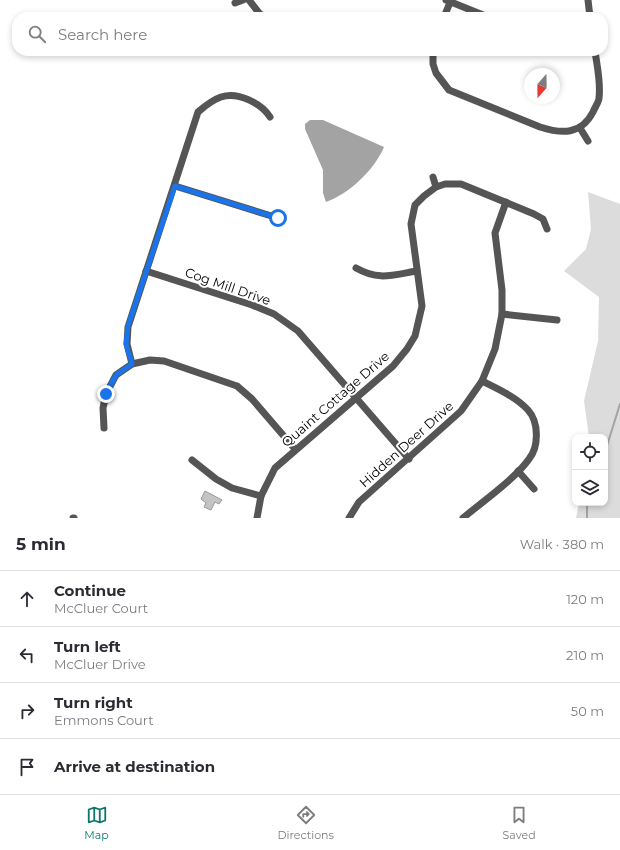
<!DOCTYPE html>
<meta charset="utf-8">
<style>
:root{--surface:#fff;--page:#f7f7f7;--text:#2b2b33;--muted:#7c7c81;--line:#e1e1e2;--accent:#0f766e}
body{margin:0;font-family:Montserrat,sans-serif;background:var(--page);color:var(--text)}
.controls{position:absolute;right:12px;bottom:12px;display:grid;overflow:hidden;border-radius:8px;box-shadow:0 2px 6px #0003}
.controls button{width:36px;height:36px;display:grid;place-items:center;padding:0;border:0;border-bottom:1px solid var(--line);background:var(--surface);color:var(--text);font:20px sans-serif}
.compass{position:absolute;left:524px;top:68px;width:36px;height:36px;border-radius:50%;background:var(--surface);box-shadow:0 2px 6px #0003;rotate:200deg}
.stop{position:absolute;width:12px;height:12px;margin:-9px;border:3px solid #1a73e8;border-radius:50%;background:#fff}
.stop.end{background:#1a73e8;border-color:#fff;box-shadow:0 1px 4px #0008}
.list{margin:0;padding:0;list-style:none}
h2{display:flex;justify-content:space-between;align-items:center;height:52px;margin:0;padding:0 16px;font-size:17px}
h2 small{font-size:13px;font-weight:400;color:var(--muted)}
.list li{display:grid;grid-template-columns:26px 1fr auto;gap:12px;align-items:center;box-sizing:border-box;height:56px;padding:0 16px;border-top:1px solid var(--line)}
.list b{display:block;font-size:15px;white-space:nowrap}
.list p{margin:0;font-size:13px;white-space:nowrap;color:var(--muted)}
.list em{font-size:13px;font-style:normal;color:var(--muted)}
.icon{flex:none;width:22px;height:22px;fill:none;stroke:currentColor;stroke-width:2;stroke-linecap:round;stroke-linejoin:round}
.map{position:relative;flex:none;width:620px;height:518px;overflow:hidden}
.search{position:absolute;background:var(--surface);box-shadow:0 2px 6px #0003;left:12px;right:12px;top:12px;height:44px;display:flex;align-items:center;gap:10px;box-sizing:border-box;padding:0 14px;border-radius:16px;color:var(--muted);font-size:15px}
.sheet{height:276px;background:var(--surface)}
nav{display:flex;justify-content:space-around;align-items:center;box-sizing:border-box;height:56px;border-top:1px solid var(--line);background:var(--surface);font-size:11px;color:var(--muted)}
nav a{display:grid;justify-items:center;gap:2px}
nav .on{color:var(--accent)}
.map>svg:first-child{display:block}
</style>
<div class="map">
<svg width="620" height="518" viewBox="0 0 620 518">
<rect width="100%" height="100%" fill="#fff"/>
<path fill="#dcdcdc" d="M588,192l32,12v314h-44l3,-15h26v-66h-16l-5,-36 14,-60 1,-44 -35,-26 22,-22 5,-20z"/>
<path fill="#a3a3a3" d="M310,120h13l61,27c-9,22 -35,47 -58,55l-3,-9v-23l-18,-41v-5z"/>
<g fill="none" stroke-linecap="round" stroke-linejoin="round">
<g stroke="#a3a3a3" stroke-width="2">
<path d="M605,452l15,-48"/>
<path d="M587,518v-15"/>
</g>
</g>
<path fill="#c4c4c4" stroke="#999" d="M205,491l17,9 -3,4 -4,-2 -4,8 -7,-3 2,-4 -5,-4z"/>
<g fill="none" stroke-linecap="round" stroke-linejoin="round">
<g stroke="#555" stroke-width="7">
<path d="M249,0l10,13 5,4"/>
<path d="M446,0l42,17"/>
<path d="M588,0l2,17"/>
<path d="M235,3l8,-3"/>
<path d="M444,17l7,-17"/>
<path d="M433,51v13l3,9 13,17 91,37c22,7 41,8 53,-15 2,-5 6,-10 6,-14 2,-16 -2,-32 -4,-47"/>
<path d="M580,128l8,13"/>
<path d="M433,177l3,10"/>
<path d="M175,186l103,32"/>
<path d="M356,268c23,13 36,7 61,3"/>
<path d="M146,271l106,34 22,9 24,17 111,128"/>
<path d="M502,314l55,6"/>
<path d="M132,364l-5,-20 1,-17 70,-215c8,-7 14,-12 23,-15 17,-6 41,7 49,20"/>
<path d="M104,428l-1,-20 3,-14 10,-19 16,-11 18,-4 14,1 73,25 15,13 43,50"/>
<path d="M192,460l24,19 16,9 29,8"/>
<path d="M518,471l16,18"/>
<path d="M73,518h1"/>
<path d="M257,518l4,-22 14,-28 118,-102 14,-17 8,-13 7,-30 -11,-82 4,-19 9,-9 12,-9 9,-3h16l73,30 9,5 4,10"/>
<path d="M349,518l10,-16 102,-91 21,-30 13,-32 7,-35v-24l-7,-57 11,-31"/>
<path d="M463,518c19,-16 53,-40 66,-59 10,-12 10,-37 -1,-49 -12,-13 -30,-21 -46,-29"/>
</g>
</g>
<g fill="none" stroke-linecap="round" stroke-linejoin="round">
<path stroke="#1a73e8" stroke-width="5" d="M106,394l10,-19 16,-11 -6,-20 2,-18 47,-140 103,32"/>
</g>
<g text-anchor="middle" stroke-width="4" stroke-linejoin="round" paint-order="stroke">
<g font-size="13" fill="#000" stroke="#fff">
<text transform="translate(228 286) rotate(19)" y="5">Cog Mill Drive</text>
<text transform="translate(335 399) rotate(-41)" y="5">Quaint Cottage Drive</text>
<text transform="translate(406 444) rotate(-42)" y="5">Hidden Deer Drive</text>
</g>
</g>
</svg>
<div class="controls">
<button><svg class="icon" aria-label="locate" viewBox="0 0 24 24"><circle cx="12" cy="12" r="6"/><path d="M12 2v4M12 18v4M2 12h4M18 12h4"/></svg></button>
<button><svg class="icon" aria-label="layers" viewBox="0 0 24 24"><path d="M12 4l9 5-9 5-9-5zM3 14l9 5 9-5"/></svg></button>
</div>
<svg class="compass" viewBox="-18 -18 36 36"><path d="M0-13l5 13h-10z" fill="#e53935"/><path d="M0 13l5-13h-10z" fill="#7c7c81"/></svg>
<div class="stop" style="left:278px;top:218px"></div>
<div class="stop end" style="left:106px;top:394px"></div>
<div class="search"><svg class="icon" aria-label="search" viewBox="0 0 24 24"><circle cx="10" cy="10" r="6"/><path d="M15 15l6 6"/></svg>Search here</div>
</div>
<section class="sheet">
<h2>5 min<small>Walk · 380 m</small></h2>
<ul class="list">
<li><svg class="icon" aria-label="ahead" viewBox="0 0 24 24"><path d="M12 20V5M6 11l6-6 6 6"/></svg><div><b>Continue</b><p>McCluer Court</p></div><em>120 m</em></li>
<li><svg class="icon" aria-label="left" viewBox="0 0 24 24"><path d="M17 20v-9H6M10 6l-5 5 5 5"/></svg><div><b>Turn left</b><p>McCluer Drive</p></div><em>210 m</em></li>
<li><svg class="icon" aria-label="right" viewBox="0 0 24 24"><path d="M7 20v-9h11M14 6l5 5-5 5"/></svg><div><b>Turn right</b><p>Emmons Court</p></div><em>50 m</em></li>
<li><svg class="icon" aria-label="arrive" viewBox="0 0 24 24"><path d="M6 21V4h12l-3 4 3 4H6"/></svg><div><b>Arrive at destination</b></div></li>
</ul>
</section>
<nav>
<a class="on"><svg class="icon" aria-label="map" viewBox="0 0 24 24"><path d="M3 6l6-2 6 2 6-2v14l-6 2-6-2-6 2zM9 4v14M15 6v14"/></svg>Map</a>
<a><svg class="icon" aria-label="directions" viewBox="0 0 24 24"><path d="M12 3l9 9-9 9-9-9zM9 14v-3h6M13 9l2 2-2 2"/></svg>Directions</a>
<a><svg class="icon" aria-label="saved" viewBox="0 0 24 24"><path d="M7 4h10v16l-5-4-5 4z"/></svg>Saved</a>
</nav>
